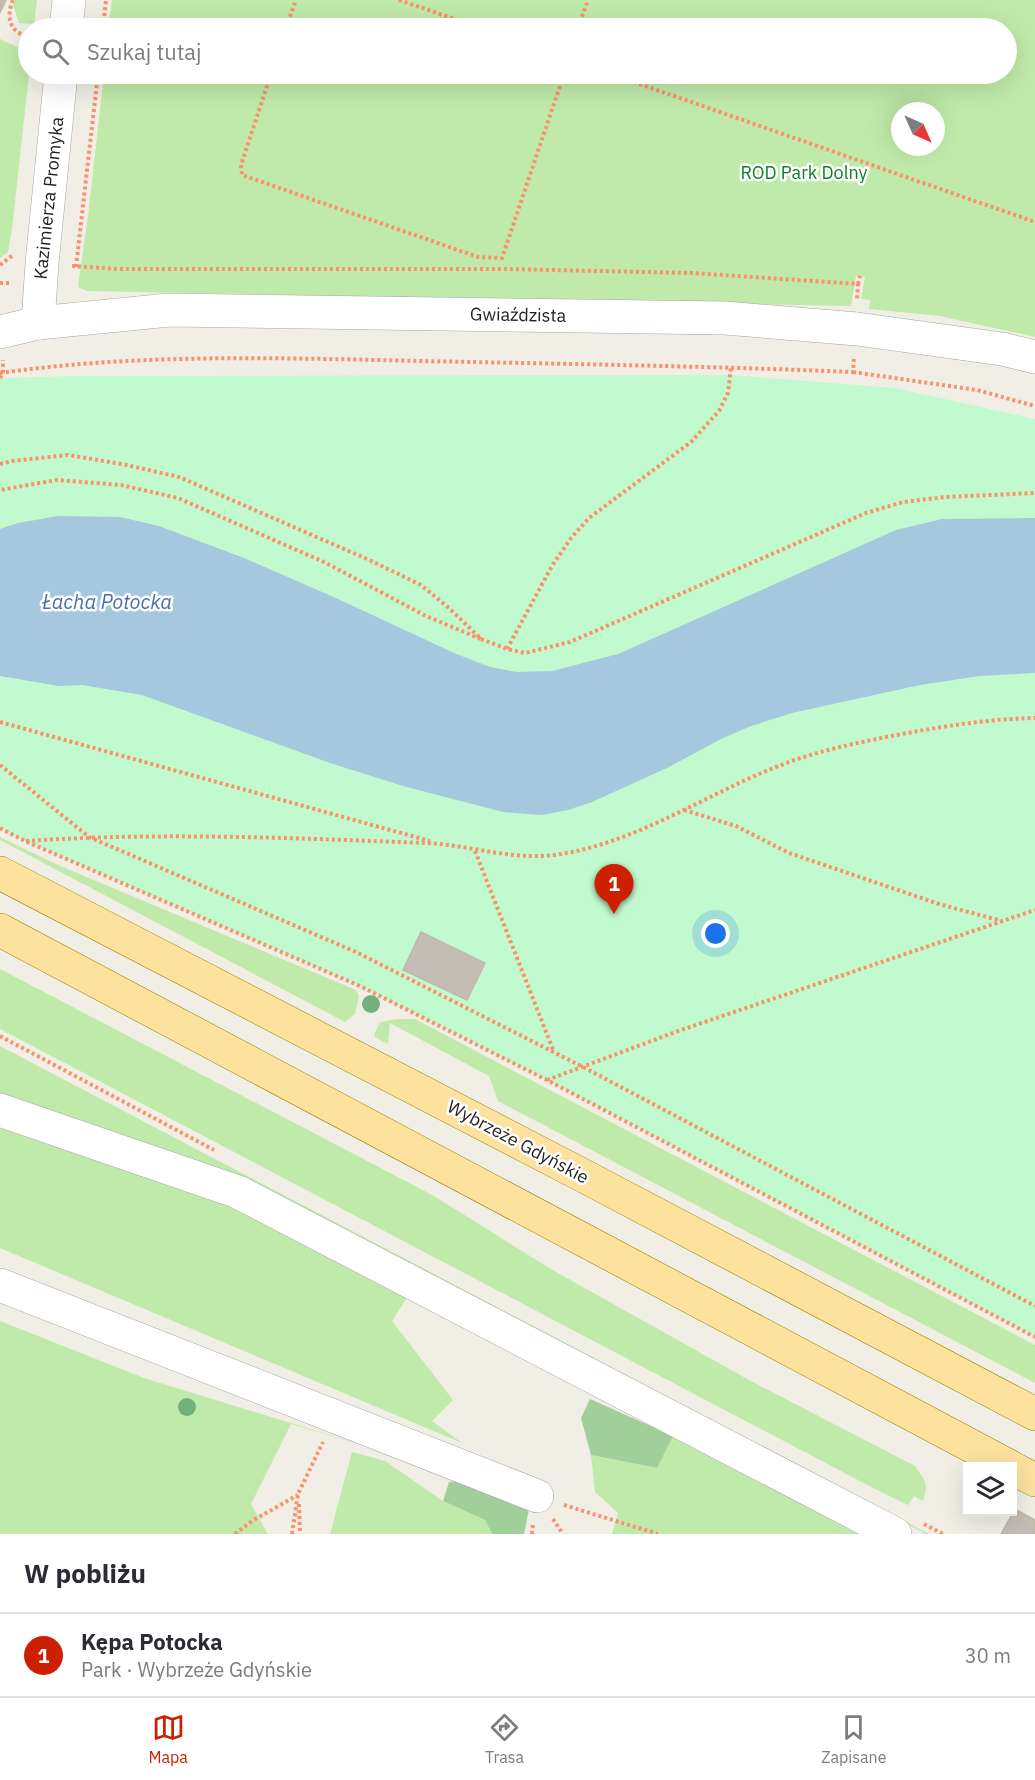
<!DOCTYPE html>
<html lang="pl">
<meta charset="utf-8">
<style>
:root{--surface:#fff;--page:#f7f7f7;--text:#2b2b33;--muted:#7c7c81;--line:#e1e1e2;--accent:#cd2000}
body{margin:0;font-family:"IBM Plex Sans",sans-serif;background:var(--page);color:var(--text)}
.controls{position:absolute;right:18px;bottom:18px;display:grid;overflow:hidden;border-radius:0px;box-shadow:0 6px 24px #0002}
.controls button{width:54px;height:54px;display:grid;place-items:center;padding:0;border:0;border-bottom:2px solid var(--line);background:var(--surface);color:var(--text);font:30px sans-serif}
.compass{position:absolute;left:891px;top:102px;width:54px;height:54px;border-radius:50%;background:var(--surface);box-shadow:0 6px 24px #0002;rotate:135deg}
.you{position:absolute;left:716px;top:934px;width:21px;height:21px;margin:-15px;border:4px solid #fff;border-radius:50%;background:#1a73e8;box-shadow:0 0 0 9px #1a73e833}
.badge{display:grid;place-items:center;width:39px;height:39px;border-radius:50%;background:var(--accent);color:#fff;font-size:20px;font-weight:700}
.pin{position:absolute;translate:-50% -50px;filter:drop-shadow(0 2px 3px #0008)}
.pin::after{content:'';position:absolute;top:32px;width:21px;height:18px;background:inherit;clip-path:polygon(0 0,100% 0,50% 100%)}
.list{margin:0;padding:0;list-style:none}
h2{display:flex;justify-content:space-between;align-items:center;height:78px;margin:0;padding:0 24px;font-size:26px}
h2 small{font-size:20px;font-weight:400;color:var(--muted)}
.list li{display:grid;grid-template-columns:39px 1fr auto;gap:18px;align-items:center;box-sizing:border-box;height:84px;padding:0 24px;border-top:2px solid var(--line)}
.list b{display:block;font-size:22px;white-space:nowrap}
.list p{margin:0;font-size:20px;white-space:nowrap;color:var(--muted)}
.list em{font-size:20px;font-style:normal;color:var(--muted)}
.icon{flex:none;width:33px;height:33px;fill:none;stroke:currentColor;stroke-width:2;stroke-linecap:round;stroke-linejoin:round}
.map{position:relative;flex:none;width:1035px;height:1534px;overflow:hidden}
.search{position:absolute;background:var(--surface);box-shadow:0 6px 24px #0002;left:18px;right:18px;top:18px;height:66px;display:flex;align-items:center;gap:15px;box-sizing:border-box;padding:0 21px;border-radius:33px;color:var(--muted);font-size:22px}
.sheet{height:162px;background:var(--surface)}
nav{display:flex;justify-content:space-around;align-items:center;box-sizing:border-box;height:84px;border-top:2px solid var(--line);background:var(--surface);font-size:16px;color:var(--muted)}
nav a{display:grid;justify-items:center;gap:3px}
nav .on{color:var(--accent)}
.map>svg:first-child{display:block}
</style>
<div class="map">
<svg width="1035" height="1534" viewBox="0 0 1035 1534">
<rect width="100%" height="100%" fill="#f0eee5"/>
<g fill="#c0eaaa" fill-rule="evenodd">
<path d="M15,0h22l-3,24 -15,-1 -6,-18z"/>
<path d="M112,0h923v337l-95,-21 -71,-7 1,-9 -9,-1 4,-22 -9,-1 -5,30 -764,-15 -9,-4 10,-71 16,-142h902v-46h-898zM900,111h36v36h-36z"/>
<path d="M0,39l28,13 1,22 -17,155 -4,23 -8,6z"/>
<path d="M0,837l58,28 298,125 3,6 -4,18 -10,8 -345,-182z"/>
<path d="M0,969l434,227 115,72 200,112 166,86c10,14 14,19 8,35l-9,-5 -6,9 -33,-16 -875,-460z"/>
<path d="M397,1019h18l620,326v38l-537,-282 -9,-25 -99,-53 -2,21 -12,-6 -2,-3 6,-13z"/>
<path d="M0,1046l929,488h-3l-586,-308 -91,-44 -249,-89z"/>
<path d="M0,1124l236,85 172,87 -16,25 61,79 -21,21 30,22 -462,-195z"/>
<path d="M0,1321l144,57 231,71 -84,-25 -40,80 17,30h-268z"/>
<path d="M673,1436l185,98h-246l6,-21 -23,-21 -4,-37 65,13z"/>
<path d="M352,1452l33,9 58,40 42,19 7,14h-162z"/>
</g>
<g fill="#a1cf99">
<path d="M590,1399l83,37 -16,32 -66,-13 -10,-37z"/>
<path d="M476,1480l53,29 -5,25h-32l-7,-14 -42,-19 6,-19z"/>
</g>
<path fill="#c2facf" d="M731,375l164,13 140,31v918l-488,-257 -187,-94 -335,-145 -25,-13v-450l77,-2z"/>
<path fill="#a5c8de" d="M58,516l62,1 39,9 85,32 94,41 116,54 36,14 27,5 35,-1 66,-17 278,-124 46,-11 93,-1v155l-55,3 -60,9 -128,28 -41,13 -28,12 -56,30 -75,34 -24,8 -26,5 -39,-3 -100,-26 -73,-23 -188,-68 -60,-10 -23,1 -59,-10v-147l18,-6z"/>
<g fill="#c4bdb4" stroke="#c1b7a7" stroke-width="1.5">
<path d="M0,0h6l-6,13z"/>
<path d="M421,932l64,31 -18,37 -64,-30z"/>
<path d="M1015,1509l20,11v14h-34z"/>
</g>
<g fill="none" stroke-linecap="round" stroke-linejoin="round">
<defs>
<g id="minor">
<path d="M66,28l3,-28"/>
<path d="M38,323l4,-60 19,-189"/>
<path d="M0,332l38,-9 131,-13 556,8 132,11 145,20 33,8"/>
<path d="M0,1110l238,82 657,342"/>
<path d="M0,1285l537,211"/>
</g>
<g id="major">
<path d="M0,873l582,302 453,239"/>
<path d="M0,930l1009,536"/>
<path d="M1012,1468l23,12"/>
</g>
</defs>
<use href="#minor" stroke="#a6a6a6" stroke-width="34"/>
<use href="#major" stroke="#997f00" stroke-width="34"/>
<g stroke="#fb906b" stroke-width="4" stroke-dasharray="3 3" stroke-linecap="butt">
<path d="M13,0c-7,16 -4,33 15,36"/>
<path d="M399,0l82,28"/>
<path d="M103,28l3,-28"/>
<path d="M286,28l10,-28"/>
<path d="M578,28l10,-28"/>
<path d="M271,74l-30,91 1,10 236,82 24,1 62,-184"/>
<path d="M611,74l424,148"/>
<path d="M0,265l13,-10"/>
<path d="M72,266l47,3h386l187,4 166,11 -1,16"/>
<path d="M76,267l22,-193"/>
<path d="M0,283h9l1,-2"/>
<path d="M858,284l2,-8"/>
<path d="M853,372l124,18 58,16"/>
<path d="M0,373c140,-20 281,-15 422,-12 143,3 287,5 431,11l1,-15"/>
<path d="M0,378l3,-6v-12"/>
<path d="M0,464l12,-3 56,-6 54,9 57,13 188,82 54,26 28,23 32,31 -55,-23 -102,-54 -146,-64 -57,-13 -64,-5 -57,10"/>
<path d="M481,639l26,10 18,4 45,-11 296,-129 37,-11 42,-5 90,-4"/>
<path d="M507,649l45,-83 19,-28 18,-20 102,-76 28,-31 9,-18 3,-26"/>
<path d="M0,722l430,119"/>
<path d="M0,765l89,72 267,115 227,115 452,239"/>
<path d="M684,810l52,16 53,27 150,51 63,17"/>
<path d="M0,828l25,13 335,145 187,94 488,257"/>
<path d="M26,841c133,-9 266,-3 400,2 44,2 82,17 128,12 77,-10 146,-57 217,-86 38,-16 80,-25 120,-33 48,-9 95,-17 144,-18"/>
<path d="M475,851l79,201"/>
<path d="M0,1036l214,114"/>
<path d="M547,1080l134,-50 354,-120"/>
<path d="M299,1504l1,30"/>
<path d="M564,1505l94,29"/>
<path d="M553,1519l10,15"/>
<path d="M924,1524l19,10"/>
<path d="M235,1534l17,-13 46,-26"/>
<path d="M292,1534l6,-40 25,-52"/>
<path d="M532,1534l1,-10"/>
</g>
<use href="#minor" stroke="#fff" stroke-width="33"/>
<use href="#major" stroke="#fce29d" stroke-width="33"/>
</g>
<g fill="#72b17c">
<circle cx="371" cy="1004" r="9"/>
<circle cx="187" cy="1407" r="9"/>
</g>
<g text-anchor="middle" stroke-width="5" stroke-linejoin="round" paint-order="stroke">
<g font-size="18" fill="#0b7f27" stroke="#fff">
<text x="804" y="179">ROD Park Dolny</text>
</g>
<g font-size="18" fill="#1f1f1f" stroke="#fff">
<text transform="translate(49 198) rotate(-84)" y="6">Kazimierza Promyka</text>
<text transform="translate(518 315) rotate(1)" y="6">Gwiaździsta</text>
<text transform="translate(518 1142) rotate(28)" y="6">Wybrzeże Gdyńskie</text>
</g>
<g font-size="20" font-style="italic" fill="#4a6daf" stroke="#fff">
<text x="107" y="609">Łacha Potocka</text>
</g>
</g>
</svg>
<div class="controls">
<button><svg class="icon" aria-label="layers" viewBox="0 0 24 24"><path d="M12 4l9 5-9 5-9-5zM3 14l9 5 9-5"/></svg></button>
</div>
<svg class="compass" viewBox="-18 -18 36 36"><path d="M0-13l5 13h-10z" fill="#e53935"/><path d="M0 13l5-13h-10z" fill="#7c7c81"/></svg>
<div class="you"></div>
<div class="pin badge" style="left:614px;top:914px">1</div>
<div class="search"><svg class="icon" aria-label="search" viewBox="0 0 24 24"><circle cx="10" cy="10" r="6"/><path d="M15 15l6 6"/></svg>Szukaj tutaj</div>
</div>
<section class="sheet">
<h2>W pobliżu<small></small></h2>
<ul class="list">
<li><span class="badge">1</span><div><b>Kępa Potocka</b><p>Park · Wybrzeże Gdyńskie</p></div><em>30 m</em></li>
</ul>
</section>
<nav>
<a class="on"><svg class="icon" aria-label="map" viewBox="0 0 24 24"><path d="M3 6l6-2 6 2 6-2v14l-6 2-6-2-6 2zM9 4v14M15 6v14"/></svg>Mapa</a>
<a><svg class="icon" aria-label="directions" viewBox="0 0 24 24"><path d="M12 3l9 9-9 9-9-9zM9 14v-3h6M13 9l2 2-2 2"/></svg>Trasa</a>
<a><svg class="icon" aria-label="saved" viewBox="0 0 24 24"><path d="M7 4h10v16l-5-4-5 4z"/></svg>Zapisane</a>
</nav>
